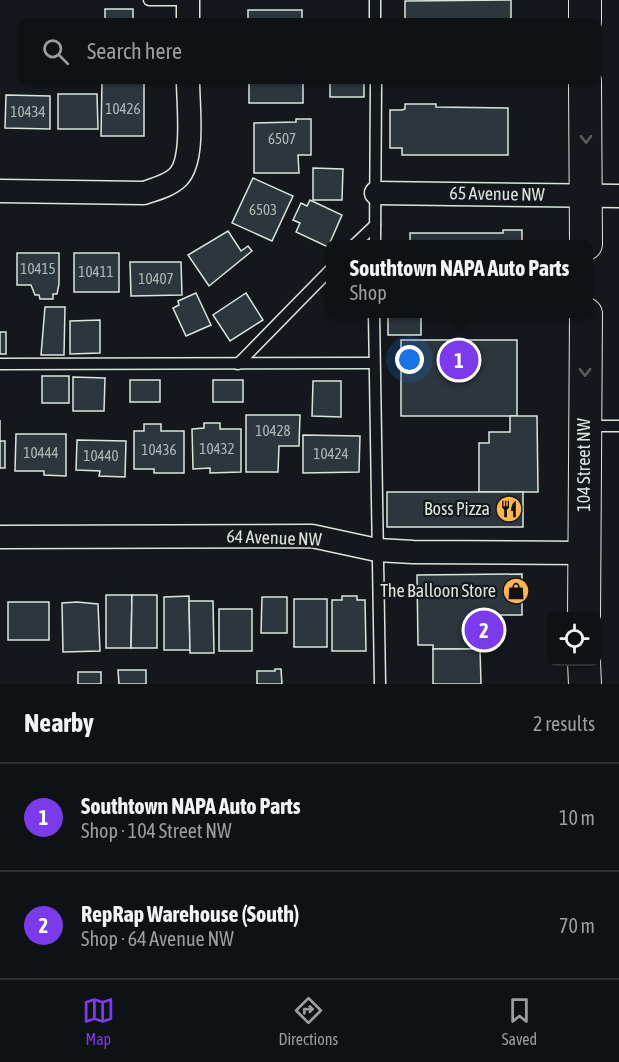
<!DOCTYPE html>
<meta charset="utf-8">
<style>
:root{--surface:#0f1215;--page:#1d2022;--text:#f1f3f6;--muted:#9b9ea0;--line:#2f3234;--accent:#7c3aed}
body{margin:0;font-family:"Asap Condensed",sans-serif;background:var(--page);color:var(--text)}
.controls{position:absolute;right:18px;bottom:18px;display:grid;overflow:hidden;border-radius:9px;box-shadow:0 2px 4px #0004}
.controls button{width:54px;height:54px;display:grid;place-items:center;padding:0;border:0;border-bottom:2px solid var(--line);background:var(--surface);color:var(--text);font:30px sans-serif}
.you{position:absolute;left:410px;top:360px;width:21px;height:21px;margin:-15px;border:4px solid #fff;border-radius:50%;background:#1a73e8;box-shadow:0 0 0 9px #1a73e833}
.badge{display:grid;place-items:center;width:39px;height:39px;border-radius:50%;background:var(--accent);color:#fff;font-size:20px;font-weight:700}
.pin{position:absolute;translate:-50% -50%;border:3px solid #fff;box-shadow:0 2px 6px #0006}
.popup{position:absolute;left:326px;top:240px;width:267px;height:78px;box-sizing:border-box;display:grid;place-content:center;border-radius:9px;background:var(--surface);filter:drop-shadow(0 2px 4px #0005);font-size:20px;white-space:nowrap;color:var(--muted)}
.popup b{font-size:22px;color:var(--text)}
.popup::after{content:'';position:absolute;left:50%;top:100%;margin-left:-12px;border:12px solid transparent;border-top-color:var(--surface)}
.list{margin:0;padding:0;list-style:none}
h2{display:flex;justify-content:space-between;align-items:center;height:78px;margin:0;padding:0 24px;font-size:26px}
h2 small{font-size:20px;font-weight:400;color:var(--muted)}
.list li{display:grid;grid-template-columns:39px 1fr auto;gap:18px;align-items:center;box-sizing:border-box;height:108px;padding:0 24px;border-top:2px solid var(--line)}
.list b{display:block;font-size:22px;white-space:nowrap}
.list p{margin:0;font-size:20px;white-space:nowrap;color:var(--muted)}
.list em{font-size:20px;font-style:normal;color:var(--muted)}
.icon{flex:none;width:33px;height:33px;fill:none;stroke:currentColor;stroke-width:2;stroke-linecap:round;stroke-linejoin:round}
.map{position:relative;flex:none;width:619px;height:684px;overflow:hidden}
.search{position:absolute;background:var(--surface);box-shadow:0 2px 4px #0004;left:18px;right:18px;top:18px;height:66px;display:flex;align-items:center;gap:15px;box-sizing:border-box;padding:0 21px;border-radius:9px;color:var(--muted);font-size:22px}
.sheet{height:294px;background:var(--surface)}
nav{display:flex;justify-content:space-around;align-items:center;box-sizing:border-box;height:84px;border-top:2px solid var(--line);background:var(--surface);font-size:16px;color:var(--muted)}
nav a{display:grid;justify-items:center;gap:3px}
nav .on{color:var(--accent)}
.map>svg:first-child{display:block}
</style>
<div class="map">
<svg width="619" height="684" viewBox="0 0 619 684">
<rect width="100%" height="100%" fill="#14181c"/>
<g fill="#2c363c" stroke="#d8e6dc" stroke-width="1.5">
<path d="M511,0v21h-106v-20z"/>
<rect x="105" y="9" width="28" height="12"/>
<rect x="248" y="10" width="54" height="11"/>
<path d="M102,81h42v55h-43z"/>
<rect x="249" y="81" width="54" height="22"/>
<rect x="330" y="81" width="34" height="16"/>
<path d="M58,94h39l1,35h-40z"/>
<path d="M6,95l44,1v33l-45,-1z"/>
<path d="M405,104h31v3l72,1v47h-106v-7h-12v-38h12l3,-1z"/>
<path d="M296,119h15v36h-13l1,18h-45v-50l42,-1z"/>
<path d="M313,168l30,1 -1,31h-29z"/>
<path d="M253,178l40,18 -21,45 -40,-18z"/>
<path d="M310,200l32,15 -14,32 -32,-15 4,-9 -7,-3 8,-17 6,3z"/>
<path d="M503,230h19v14h-112v-11h93z"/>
<path d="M228,231l13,20 7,-5 4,5 -43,35 -21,-31z"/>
<path d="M17,253h42v31l-2,10h-4v5h-13l-1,-4h-4l-4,-10h-14z"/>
<rect x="74" y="253" width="45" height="39"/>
<path d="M130,262h51l1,33 -51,1z"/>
<path d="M196,293l15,32 -25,11 -13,-28 6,-3 -1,-4z"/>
<path d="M246,293l17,27 -33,21 -17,-26z"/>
<path d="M45,307h20l-1,48h-23z"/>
<rect x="388" y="314" width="33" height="21"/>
<path d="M100,320v33l-30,1v-33z"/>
<rect x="0" y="332" width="6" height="22"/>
<rect x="401" y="340" width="116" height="76"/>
<rect x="42" y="376" width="27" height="27"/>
<path d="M73,377l32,1 -1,33h-31z"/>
<rect x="130" y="380" width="30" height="22"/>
<rect x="213" y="380" width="30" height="22"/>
<path d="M313,381h28v36l-29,-1z"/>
<path d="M246,415h54l-1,31h-20l-1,26h-32z"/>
<path d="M510,416h27l1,76h-59v-49h10v-11h21z"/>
<path d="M0,420v21h5v27h-5z"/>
<path d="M204,423h16v6h21v43l-31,1v-5l-17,1 -1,-40 12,-1z"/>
<path d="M144,424h17v7h23v42h-30v-4h-20v-38h10z"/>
<path d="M16,434h50v42l-22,-1v-4h-29z"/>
<path d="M303,435l57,1 -1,36 -56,1z"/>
<path d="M77,440l49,1 -1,36 -26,-1 1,-5 -24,-1z"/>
<rect x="387" y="492" width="136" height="35"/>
<path d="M522,574v41h-29v34h-60v-4h-15l-1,-70z"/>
<path d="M106,595h26l-1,53h-25z"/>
<path d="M132,595h25v53h-26z"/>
<path d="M189,596l1,54h-26v-53z"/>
<path d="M342,596h15v4h8l1,51h-34v-51h10z"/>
<path d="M262,597h25v36h-26z"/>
<rect x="294" y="599" width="33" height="48"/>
<path d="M189,601h24l1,52h-24z"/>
<rect x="8" y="602" width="41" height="38"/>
<path d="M77,602l21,2 2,47 -37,1 -1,-49z"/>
<rect x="219" y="609" width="33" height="42"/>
<path d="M433,649h47l1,35h-48z"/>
<path d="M275,669h6l1,15h-25v-13h18z"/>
<path d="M118,670h28v14h-27z"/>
<rect x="78" y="672" width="23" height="12"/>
</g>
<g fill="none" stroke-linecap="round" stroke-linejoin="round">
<defs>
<g id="lane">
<path d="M149,0h39"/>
<path d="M375,0v21"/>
<path d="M355,244l20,-19"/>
<path d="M375,244l1,-163"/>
<path d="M374,314l6,370"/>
<path d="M0,364l374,-1"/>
<path d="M238,364l92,-94"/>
<path d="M586,426h33"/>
</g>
<g id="street">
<path d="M188,0v21"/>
<path d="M0,191l144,2c11,-4 25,-7 34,-16 17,-17 10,-72 10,-96"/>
<path d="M376,193l243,3"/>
<path d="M0,537l312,-1 65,14 36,2 171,1"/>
</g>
<g id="secondary">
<path d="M585,0v21"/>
<path d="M585,81l1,163"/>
<path d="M584,616l2,-302"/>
<path d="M584,662l1,22"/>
</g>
</defs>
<use href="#lane" stroke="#d8e6dc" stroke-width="13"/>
<use href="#street" stroke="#d8e6dc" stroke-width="25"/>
<use href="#secondary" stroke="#d8e6dc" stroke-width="34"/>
<use href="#lane" stroke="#14181c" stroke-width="10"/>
<use href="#street" stroke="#14181c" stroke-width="22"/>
<use href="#secondary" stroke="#14181c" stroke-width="32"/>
</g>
<defs><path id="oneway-chevron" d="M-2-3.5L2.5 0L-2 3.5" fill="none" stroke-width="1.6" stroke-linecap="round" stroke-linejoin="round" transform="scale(1.5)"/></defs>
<g stroke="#59605f">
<use href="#oneway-chevron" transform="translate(586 139) rotate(89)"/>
<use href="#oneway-chevron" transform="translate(585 372) rotate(90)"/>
</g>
<defs>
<symbol id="restaurant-disc" viewBox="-11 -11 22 22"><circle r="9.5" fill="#ffb74d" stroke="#14181c"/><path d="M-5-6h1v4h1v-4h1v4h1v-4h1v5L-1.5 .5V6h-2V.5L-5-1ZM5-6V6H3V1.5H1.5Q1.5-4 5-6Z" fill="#111"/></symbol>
<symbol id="shop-disc" viewBox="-11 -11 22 22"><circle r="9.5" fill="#ffb74d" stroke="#14181c"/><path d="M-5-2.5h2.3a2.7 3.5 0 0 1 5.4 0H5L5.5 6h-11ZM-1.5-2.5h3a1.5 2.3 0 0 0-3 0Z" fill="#111"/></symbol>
</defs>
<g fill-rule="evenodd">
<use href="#restaurant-disc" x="494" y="494" width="30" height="30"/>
<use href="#shop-disc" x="501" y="576" width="30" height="30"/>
</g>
<g text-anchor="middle" stroke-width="4.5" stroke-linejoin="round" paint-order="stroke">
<g font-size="15" fill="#adbab4">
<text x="123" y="114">10426</text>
<text x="28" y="117">10434</text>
<text x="282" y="144">6507</text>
<text x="263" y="215">6503</text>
<text x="38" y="274">10415</text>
<text x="96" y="277">10411</text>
<text x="156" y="284">10407</text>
<text x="273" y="436">10428</text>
<text x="217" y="454">10432</text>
<text x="159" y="455">10436</text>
<text x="41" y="458">10444</text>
<text x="331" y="459">10424</text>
<text x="101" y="461">10440</text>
</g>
<g font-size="18" fill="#d8e6dc" stroke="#14181c">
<text transform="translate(497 194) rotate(1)" y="6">65 Avenue NW</text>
<text transform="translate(584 465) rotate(-90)" y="6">104 Street NW</text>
<text transform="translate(274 538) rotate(2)" y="6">64 Avenue NW</text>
</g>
<g font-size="18" fill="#d8e6dc" stroke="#14181c" text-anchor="end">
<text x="490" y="515">Boss Pizza</text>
<text x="496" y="597">The Balloon Store</text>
</g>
</g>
</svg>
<div class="controls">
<button><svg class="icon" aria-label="locate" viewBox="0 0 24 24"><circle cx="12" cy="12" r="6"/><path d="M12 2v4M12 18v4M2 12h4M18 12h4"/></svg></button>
</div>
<div class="you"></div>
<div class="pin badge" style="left:459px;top:360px">1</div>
<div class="popup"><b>Southtown NAPA Auto Parts</b>Shop</div>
<div class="pin badge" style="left:484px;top:630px">2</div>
<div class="search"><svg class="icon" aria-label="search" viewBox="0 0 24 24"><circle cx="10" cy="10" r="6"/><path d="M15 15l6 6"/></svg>Search here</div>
</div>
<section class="sheet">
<h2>Nearby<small>2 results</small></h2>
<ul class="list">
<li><span class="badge">1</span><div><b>Southtown NAPA Auto Parts</b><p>Shop · 104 Street NW</p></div><em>10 m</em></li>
<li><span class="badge">2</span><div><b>RepRap Warehouse (South)</b><p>Shop · 64 Avenue NW</p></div><em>70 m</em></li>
</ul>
</section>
<nav>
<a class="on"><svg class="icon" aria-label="map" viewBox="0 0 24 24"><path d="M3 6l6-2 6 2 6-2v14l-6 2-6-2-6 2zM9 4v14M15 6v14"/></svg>Map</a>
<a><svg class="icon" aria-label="directions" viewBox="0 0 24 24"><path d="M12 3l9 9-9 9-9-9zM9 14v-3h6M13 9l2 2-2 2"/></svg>Directions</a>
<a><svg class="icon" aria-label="saved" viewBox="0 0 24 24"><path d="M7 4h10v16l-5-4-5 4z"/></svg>Saved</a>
</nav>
